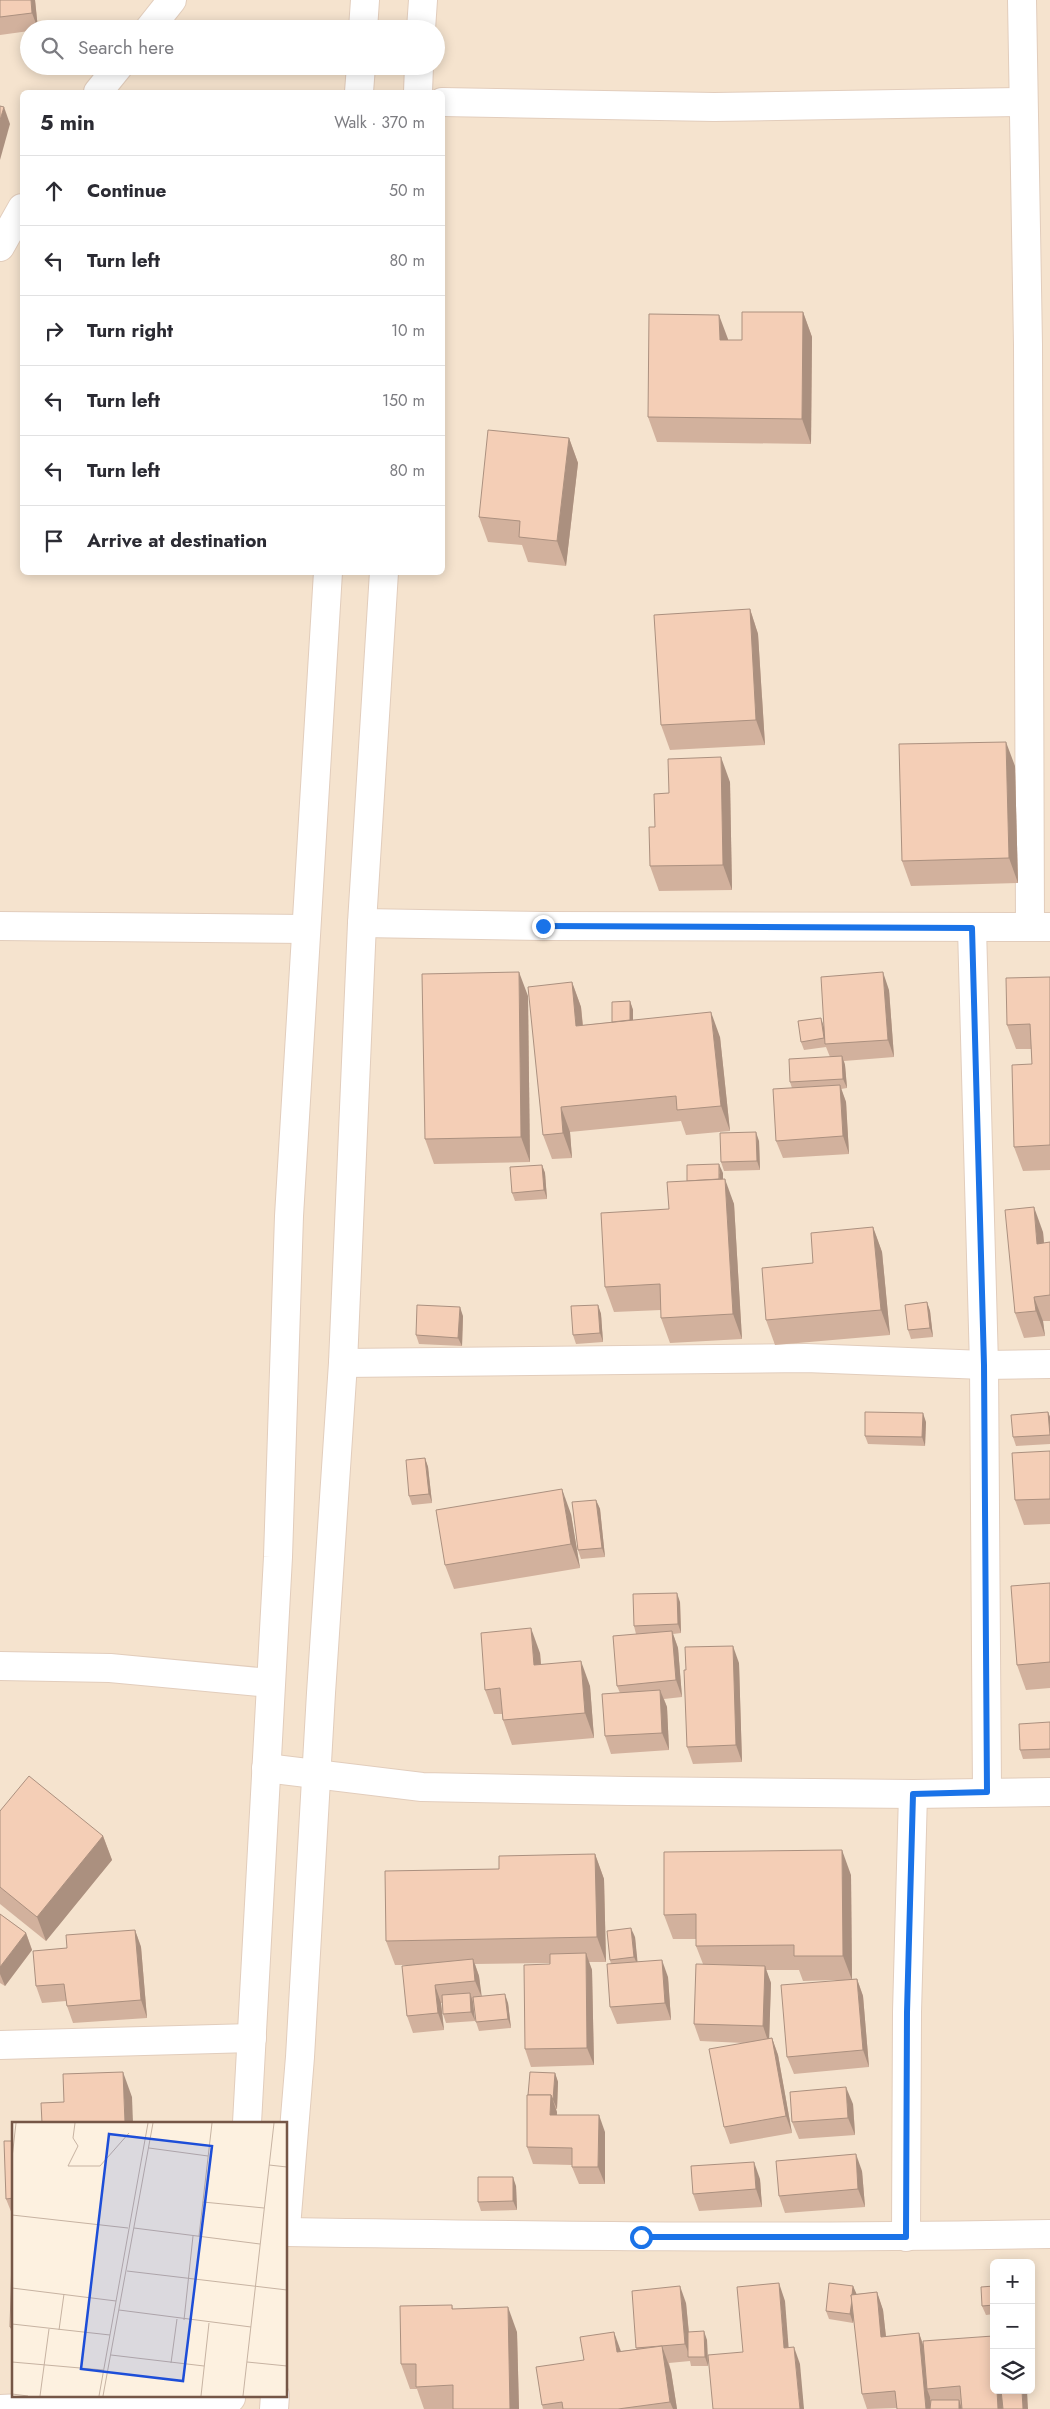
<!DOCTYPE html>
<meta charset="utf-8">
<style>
:root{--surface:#fff;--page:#f7f7f7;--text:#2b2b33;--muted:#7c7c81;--line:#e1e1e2}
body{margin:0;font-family:Jost,sans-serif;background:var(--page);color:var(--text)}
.controls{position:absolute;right:15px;bottom:15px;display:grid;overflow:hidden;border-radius:8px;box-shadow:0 2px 12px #0003}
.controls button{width:45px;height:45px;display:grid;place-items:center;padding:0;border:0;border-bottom:1px solid var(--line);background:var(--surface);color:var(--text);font:25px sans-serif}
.stop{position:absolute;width:15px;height:15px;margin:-11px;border:4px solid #1a73e8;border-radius:50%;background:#fff}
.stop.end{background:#1a73e8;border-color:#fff;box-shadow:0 1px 5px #0008}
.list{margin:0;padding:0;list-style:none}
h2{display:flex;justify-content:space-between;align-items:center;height:65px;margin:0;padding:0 20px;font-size:21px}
h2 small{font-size:16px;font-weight:400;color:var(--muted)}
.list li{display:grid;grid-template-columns:32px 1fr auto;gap:15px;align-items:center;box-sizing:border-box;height:70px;padding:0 20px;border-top:1px solid var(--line)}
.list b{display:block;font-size:19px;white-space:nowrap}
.list em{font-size:16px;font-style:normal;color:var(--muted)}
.icon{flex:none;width:28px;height:28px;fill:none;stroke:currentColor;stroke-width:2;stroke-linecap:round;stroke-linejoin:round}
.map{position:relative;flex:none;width:1050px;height:2409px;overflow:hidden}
.search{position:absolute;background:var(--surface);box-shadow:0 2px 12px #0003;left:20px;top:20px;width:425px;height:55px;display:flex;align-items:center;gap:12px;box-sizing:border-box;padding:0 18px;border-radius:28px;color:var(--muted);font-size:19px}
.panel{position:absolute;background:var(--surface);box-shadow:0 2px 12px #0003;left:20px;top:90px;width:425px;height:485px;border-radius:8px}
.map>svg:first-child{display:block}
</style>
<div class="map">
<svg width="1050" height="2409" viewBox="0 0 1050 2409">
<rect width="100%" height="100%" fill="#fdf1e0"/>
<path fill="#f5e3ce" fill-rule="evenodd" d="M0,0h1050v2409h-1050zM29,29h407v37h-407zM22,92h420v480h-420zM14,2123h272v272h-272zM994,2263h37v127h-37z"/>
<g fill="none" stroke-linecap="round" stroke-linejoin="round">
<defs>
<g id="minor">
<path d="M1022,0l6,345 2,582"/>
<path d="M149,29l23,-29"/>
<path d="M363,29l2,-29"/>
<path d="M421,29l2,-29"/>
<path d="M98,92l21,-26"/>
<path d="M359,92l2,-26"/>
<path d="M418,92l1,-26"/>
<path d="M442,102l272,5 309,-5"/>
<path d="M0,247l22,-39"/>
<path d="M362,923l181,3 507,1"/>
<path d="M0,926l306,3"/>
<path d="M972,928l12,437 3,427"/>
<path d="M343,1363l463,-5 178,7 66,-1"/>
<path d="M0,1666l110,2 160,15"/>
<path d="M266,1768l156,19 206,4 285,3 137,-2"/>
<path d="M0,2045l252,-7"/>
<path d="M247,2123l31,-566 11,-341 39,-644"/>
<path d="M286,2227l14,-170 21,-364 22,-330 19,-440 22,-351"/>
<path d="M286,2232c255,4 509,7 764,2"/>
<path d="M906,2237l1,-225 6,-218"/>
<path d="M0,2409l231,-11"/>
<path d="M274,2409l1,-14"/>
</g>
</defs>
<use href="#minor" stroke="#e2cdbc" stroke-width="30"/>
<use href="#minor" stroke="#fff" stroke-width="28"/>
</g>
<g fill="#d2b19d">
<path d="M0,0h35l3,29h-9v2l-29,4z"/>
<path d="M803,312l9,25 -1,107 -154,-2 -9,-25 80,-78v1h14z"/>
<path d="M569,438l9,25 -12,103 -38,-4 -6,-17 -34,-3 -9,-25z"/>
<path d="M750,609l8,25 7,111 -95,5 -9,-25z"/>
<path d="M1015,766l3,117 -107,3 -9,-25z"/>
<path d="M730,782l2,108 -73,1 -9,-25 5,-39z"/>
<path d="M1050,977v193l-27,1 -9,-24 18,-83 -1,-15h-15l-9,-24z"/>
<path d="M572,982l9,25 2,18 29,-3 18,-21 3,9v10l87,17 10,94 -44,4 -5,-14 -111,11 2,26 -20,1 -9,-24z"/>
<path d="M889,990l5,67 -50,4 1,4 2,23 -6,1 5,13 3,52 -66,4 -7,-17 16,-53 -2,-6 40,-25 -4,-10 -22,3 -3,-8 23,-15 1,5z"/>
<path d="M528,996l2,166 -96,2 -9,-25z"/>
<path d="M759,1141l1,29 -36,1 -3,-9z"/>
<path d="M542,1165l3,8 2,26 -32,2 -3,-8z"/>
<path d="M723,1173v6l11,25 8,135 -72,4 -9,-25v-8l-47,2 -9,-25 64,-78 18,-28z"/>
<path d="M873,1227l9,25 8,83 -115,10 -9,-25 47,-57z"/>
<path d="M1043,1232l1,11 6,-1v79h-7l2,15 -21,2 -9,-25z"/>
<path d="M927,1302l3,9 3,26 -22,2 -3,-9z"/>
<path d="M598,1305l3,9 2,28 -27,2 -3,-9z"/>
<path d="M463,1316l-1,30 -43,-2 -3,-9z"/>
<path d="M1048,1412l2,5v27l-34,2 -3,-9z"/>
<path d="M926,1422l-1,24 -57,-2 -3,-8z"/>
<path d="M1050,1451v73l-26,1 -9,-25z"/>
<path d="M425,1458l3,9 4,36 -20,2 -3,-9z"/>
<path d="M596,1500l4,9 5,48 -24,2 -3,-9z"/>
<path d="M571,1514l9,54 -126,21 -9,-24z"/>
<path d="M1050,1583v105l-24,2 -9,-25z"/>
<path d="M680,1602l1,31 -8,1 5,14 4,49 -18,2 3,8 2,43 -58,4 -6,-18 15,-43 -3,-7 19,-52 -2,-8z"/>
<path d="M540,1653l1,11 49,22 4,52 -82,7 -9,-25 -1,-6h-8l-9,-24z"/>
<path d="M739,1663l3,99 -49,2 -6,-17 -1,-77z"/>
<path d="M1050,1722v36l-27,1 -3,-9z"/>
<path d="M0,1811l103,25 9,24 -66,81 -46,-37z"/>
<path d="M595,1854l9,25 2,83h-17l3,8 2,95 -63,2 -6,-18 25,-86 -75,1 4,12 2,20 27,7 3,25 -32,3 -3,-9 -3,-23v3l2,19 -29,2 -3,-9 -1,-11h-1l3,27 -31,3 -6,-17 2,-51h-14l-9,-24 113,-72z"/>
<path d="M851,1875l1,104h5l6,17 6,71 -75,7 -7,-17 49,-77 -33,1 -4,-11h-33l5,13 -2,55h3l6,17 14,78 -62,11 -6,-17 20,-84 -44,-2 -6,-17 9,-60 -7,-18v-7h-23l-9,-24z"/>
<path d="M0,1914l26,19 6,17 -27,36 -5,-3z"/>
<path d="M135,1930l6,17 6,71 -74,5 -6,-17 -1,-5 -24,2 -6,-17 31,-38z"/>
<path d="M635,1937l2,25 31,15 3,43 -54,4 -7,-17 1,-43 -1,-4z"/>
<path d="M555,2073l3,9 -1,27h-1l1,6 48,17v52h-26l-7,-17v-2l-39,-1 -6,-17 1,-52z"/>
<path d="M853,2104l2,31 -56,4 -7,-17z"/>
<path d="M14,2141v78l-8,-20z"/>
<path d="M862,2171l3,36 -80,6 -6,-17z"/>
<path d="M760,2179l2,28 -63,4 -6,-17z"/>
<path d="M516,2186l1,24 -36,1 -3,-9z"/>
<path d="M14,2224v113l-4,-10z"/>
<path d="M853,2286l3,8 21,-2 6,18 3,27 33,-4 5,14 70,43 34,19 -131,-1 -30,1 -5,-15 -8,-75 -1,4 -24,-4 -3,-8z"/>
<path d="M994,2286v28l-8,1 -4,-9z"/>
<path d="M686,2303l3,29 18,8 1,26h-17l-1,-5 -21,2 2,8 6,38h-134l-1,-4 80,-54 15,-2 -1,-1z"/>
<path d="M452,2305l1,4 64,23 2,77h-95l-7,-20h-7l-9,-25z"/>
</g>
<g fill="#ab907f">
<path d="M31,0h4l3,29 -6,-16z"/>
<path d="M4,107l6,17 -10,36v-40z"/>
<path d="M803,312l9,25 -1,107 -9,-25z"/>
<path d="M719,315l9,24 1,26 -9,-25z"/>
<path d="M569,438l9,25 -12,103 -9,-25z"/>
<path d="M750,609l8,25 7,111 -9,-25z"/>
<path d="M1006,742l9,24 3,117 -9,-25z"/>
<path d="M721,757l9,25 2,108 -9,-25z"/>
<path d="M519,972l9,24 2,166 -9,-25z"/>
<path d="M883,972l6,18 5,67 -6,-17z"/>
<path d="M572,982l9,25 4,44 -9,-25z"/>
<path d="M630,1001l3,9v24l-3,-9z"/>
<path d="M711,1012l9,25 10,94 -9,-25z"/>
<path d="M821,1018l3,9 2,17 -2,-6z"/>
<path d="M842,1056l3,9 2,23 -4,-9z"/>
<path d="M840,1085l6,17 3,52 -6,-18z"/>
<path d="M561,1107l9,25 2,26 -9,-25z"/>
<path d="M756,1132l3,9 1,29 -3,-9z"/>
<path d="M719,1164l4,9v22l-3,-9z"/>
<path d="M542,1165l3,8 2,26 -3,-9z"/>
<path d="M725,1179l9,25 8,135 -9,-25z"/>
<path d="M1034,1207l9,25 3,36 -9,-24z"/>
<path d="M873,1227l9,25 8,83 -9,-25z"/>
<path d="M1034,1297l9,24 2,15 -9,-25z"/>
<path d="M927,1302l3,9 3,26 -3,-9z"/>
<path d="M598,1305l3,9 2,28 -3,-9z"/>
<path d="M460,1307l3,9 -1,30 -4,-8z"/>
<path d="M1048,1412l2,5v18z"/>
<path d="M923,1413l3,9 -1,24 -3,-9z"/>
<path d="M425,1458l3,9 4,36 -3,-9z"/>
<path d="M562,1489l9,25 9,54 -9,-24z"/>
<path d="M596,1500l4,9 5,48 -3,-9z"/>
<path d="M677,1593l3,9 1,31 -3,-9z"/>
<path d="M531,1628l9,25 3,37 -9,-25z"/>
<path d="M672,1631l6,17 4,49 -6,-17z"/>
<path d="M733,1646l6,17 3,99 -6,-17z"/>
<path d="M581,1661l9,25 4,52 -9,-25z"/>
<path d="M660,1690l7,17 2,43 -7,-17z"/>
<path d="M103,1836l9,24 -66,81 -9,-24z"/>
<path d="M842,1850l9,25 1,105 -9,-24z"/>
<path d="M595,1854l9,25 2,83 -9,-25z"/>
<path d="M631,1928l4,9 3,29 -4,-9z"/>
<path d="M135,1930l6,17 6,71 -6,-18z"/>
<path d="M26,1933l6,17 -27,36 -5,-12v-7z"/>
<path d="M586,1953l6,17 2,95 -7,-17z"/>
<path d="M473,1959l6,17 3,22 -7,-17z"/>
<path d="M662,1960l6,17 3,43 -6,-17z"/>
<path d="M765,1966l6,17 -2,61 -6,-18z"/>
<path d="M857,1979l6,17 6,71 -6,-17z"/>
<path d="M435,1985l6,18 3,27 -6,-17z"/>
<path d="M470,1993l3,9 2,19 -4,-9z"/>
<path d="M505,1994l3,9 3,25 -3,-9z"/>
<path d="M772,2038l6,17 14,78 -6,-17z"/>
<path d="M123,2072l9,25 1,26h-8z"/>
<path d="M555,2073l3,9 -1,27 -4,-9z"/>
<path d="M846,2087l7,17 2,31 -7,-17z"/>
<path d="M551,2095l6,17 -1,20 -6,-17z"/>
<path d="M599,2115l6,17v52l-7,-17z"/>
<path d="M856,2154l6,17 3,36 -7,-18z"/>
<path d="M754,2162l6,17 2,28 -6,-18z"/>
<path d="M513,2177l3,9 1,24 -4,-9z"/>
<path d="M779,2283l6,18 5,64 -6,-17z"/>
<path d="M680,2286l6,17 5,54h-1l-5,-13z"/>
<path d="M853,2286l4,9 -4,28 -3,-9z"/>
<path d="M877,2292l6,18 5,45 -7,-18z"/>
<path d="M508,2307l9,25 2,77h-9z"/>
<path d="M704,2331l3,9 1,26 -3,-9z"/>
<path d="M614,2332l9,25 -6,-5z"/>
<path d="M919,2333l6,18 2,38 3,8 1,12h-5z"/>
<path d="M662,2346l9,25 6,38h-4l-3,-7z"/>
<path d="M794,2347l6,17 4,45h-4z"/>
<path d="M997,2390h5l1,19h-5z"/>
<path d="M1022,2390h5l1,19h-5z"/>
<path d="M959,2400l3,9h-3z"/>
</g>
<g fill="#f4ceb6" stroke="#ab907f">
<path d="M0,0h31l1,13 -32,4z"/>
<path d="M0,106l4,1 -4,13z"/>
<path d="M742,312h61l-1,107 -154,-2 1,-103 70,1 1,25h22z"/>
<path d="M488,430l81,8 -12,103 -38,-4 1,-16 -41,-4z"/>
<path d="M750,609l6,111 -95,5 -7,-110z"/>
<path d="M1006,742l3,116 -107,3 -3,-117z"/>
<path d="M721,757l2,108 -73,1 -1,-39h6l-1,-33 15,-1 -1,-34z"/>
<path d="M519,972l2,165 -96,2 -3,-165z"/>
<path d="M883,972l5,68 -63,4 -4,-67z"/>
<path d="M1050,977v168l-36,2 -2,-82 20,-1 -2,-40 -23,1 -1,-47z"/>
<path d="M572,982l4,44 135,-14 10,94 -44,4 -1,-14 -115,11 2,26 -20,2 -15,-148z"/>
<path d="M630,1001v19l-18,2v-20z"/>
<path d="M821,1018l3,20 -23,4 -3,-21z"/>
<path d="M842,1056l1,23 -53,3 -1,-23z"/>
<path d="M840,1085l3,51 -67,5 -3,-52z"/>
<path d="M756,1132l1,29 -36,1 -1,-29z"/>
<path d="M719,1164v15l-32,2v-16z"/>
<path d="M542,1165l2,25 -32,3 -2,-26z"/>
<path d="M725,1179l8,135 -72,4 -1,-34 -55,3 -4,-74 68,-4 -2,-27z"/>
<path d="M1034,1207l3,37 13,-2v53l-16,2 2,14 -21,2 -10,-103z"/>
<path d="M873,1227l8,83 -115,10 -4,-52 51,-5 -2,-30z"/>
<path d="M927,1302l3,26 -22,2 -3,-25z"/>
<path d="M417,1305l43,2 -2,31 -42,-3z"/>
<path d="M598,1305l2,28 -27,2 -2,-29z"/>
<path d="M865,1412l58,1 -1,24 -57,-1z"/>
<path d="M1048,1412l2,23 -37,2 -2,-22z"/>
<path d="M1050,1451v48l-35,1 -3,-47z"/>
<path d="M425,1458l4,36 -20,2 -3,-36z"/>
<path d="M562,1489l9,55 -126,21 -9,-55z"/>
<path d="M596,1500l6,48 -24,2 -6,-48z"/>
<path d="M1050,1583v79l-33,3 -6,-79z"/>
<path d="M677,1593l1,31 -44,2 -1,-32z"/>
<path d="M531,1628l3,37 47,-4 4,52 -82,7 -3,-32 -15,2 -4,-57z"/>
<path d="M672,1631l4,49 -59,6 -4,-50z"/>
<path d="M733,1646l3,99 -49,2 -3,-77h2l-1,-23z"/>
<path d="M660,1690l2,43 -57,3 -3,-42z"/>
<path d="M1050,1722v27l-30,1 -1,-26z"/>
<path d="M29,1776l74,60 -66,81 -37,-30v-76z"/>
<path d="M842,1850l1,106h-49v-11l-98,1v-32l-32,1v-63z"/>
<path d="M595,1854l2,83 -211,4 -1,-70 114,-2v-13z"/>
<path d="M0,1914l26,19 -26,34z"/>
<path d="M631,1928l3,29 -24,3 -3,-29z"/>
<path d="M135,1930l6,70 -74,6 -3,-22 -28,2 -3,-35 34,-3 -1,-13z"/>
<path d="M586,1953l1,95 -62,1 -1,-84 26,-1v-10z"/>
<path d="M473,1959l2,22 -40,4 3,28 -31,3 -5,-50z"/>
<path d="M662,1960l3,43 -55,4 -3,-43z"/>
<path d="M696,1964l69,2 -2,60 -69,-2z"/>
<path d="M857,1979l6,71 -76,7 -6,-72z"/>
<path d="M470,1993l1,19 -28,2 -1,-19z"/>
<path d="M505,1994l3,25 -32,3 -3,-25z"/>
<path d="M772,2038l14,78 -62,11 -15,-78z"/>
<path d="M123,2072l2,51h-83l-1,-20 23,-1 -1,-28z"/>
<path d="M530,2072l25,1 -2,27 -2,-5h-23z"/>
<path d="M846,2087l2,31 -56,4 -2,-30z"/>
<path d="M527,2095h24l-1,20h49l-1,52h-26v-19l-45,-1z"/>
<path d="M4,2141h10v57l-8,1z"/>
<path d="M856,2154l2,35 -79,7 -3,-35z"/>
<path d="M754,2162l2,27 -63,5 -2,-28z"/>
<path d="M478,2177h35v24l-35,1z"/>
<path d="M13,2224h1v103h-4z"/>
<path d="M779,2283l5,65 10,-1 6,62h-87l-5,-54 35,-3 -6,-65z"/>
<path d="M829,2283l24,3 -1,9h-1l1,5 -2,14 -24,-3z"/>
<path d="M680,2286l5,58 -49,4 -4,-57z"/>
<path d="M994,2286v19l-12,1 -1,-19z"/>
<path d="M877,2292l4,45 38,-4 7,76h-29l-2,-18 -33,3 -11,-99z"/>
<path d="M452,2305v4l56,-2 2,102h-57v-24l-37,2v-23h-15l-1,-58z"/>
<path d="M704,2331l1,26h-17v-25z"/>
<path d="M614,2332l3,20 45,-6 8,56 -52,7h-55l-1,-7 -20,3 -6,-38 48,-7 -4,-23z"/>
<path d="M993,2336l1,16v38h3l1,19h-36l-2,-23 -33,3 -4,-48z"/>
<path d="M1001,2390h21l1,19h-20z"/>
<path d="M931,2400h28v9h-29z"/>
</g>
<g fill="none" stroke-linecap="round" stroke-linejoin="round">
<path stroke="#1a73e8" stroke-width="6" d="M543,926l429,2 12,437 3,427 -74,2 -6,218 -1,225h-265"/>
</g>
<g transform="translate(12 2122)">
<rect width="275" height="275" fill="#fdf1e0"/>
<path fill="none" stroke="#c7b3a2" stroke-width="1" d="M63,1l-2,15 5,8 -10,20h32l29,-33M137,26l59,8M0,36l4,-35M257,43l18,2M191,80l61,6M0,93l116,13M122,106l126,16M187,114l13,-113M115,149l160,19M0,166l104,13M107,188l132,17M172,198l9,-84M0,202l98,11M47,208l5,-36M99,233l93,11M0,240l91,8M235,240l40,4M159,241l6,-44M0,272l16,2M28,274l9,-67M87,274l49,-273M91,274l50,-273M189,274l8,-73M231,274l31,-273"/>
<path fill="#1d4ed8" fill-opacity="0.15" stroke="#1d4ed8" stroke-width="2.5" d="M97,12l103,12 -29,235 -102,-12z"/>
<rect width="275" height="275" fill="none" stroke="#755646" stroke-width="2.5"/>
</g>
</svg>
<div class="controls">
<button>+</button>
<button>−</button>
<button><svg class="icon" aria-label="layers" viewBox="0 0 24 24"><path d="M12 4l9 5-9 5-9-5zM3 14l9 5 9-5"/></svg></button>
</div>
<div class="stop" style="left:641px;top:2237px"></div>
<div class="stop end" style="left:543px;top:926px"></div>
<div class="search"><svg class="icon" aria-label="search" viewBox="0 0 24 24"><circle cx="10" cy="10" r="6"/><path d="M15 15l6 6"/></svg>Search here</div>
<section class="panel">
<h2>5 min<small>Walk · 370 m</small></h2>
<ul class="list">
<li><svg class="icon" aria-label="ahead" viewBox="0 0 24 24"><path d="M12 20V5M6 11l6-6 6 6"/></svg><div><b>Continue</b></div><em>50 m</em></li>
<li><svg class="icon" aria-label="left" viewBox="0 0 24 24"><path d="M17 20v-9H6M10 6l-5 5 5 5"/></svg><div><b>Turn left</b></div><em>80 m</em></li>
<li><svg class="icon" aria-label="right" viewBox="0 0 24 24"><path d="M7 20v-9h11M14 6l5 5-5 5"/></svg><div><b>Turn right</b></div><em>10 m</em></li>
<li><svg class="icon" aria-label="left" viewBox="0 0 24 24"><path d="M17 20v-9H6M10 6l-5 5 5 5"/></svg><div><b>Turn left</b></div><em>150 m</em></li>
<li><svg class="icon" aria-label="left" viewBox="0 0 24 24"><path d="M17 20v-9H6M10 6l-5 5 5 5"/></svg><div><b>Turn left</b></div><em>80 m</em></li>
<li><svg class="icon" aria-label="arrive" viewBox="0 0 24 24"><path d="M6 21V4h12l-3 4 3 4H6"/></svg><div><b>Arrive at destination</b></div></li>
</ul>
</section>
</div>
